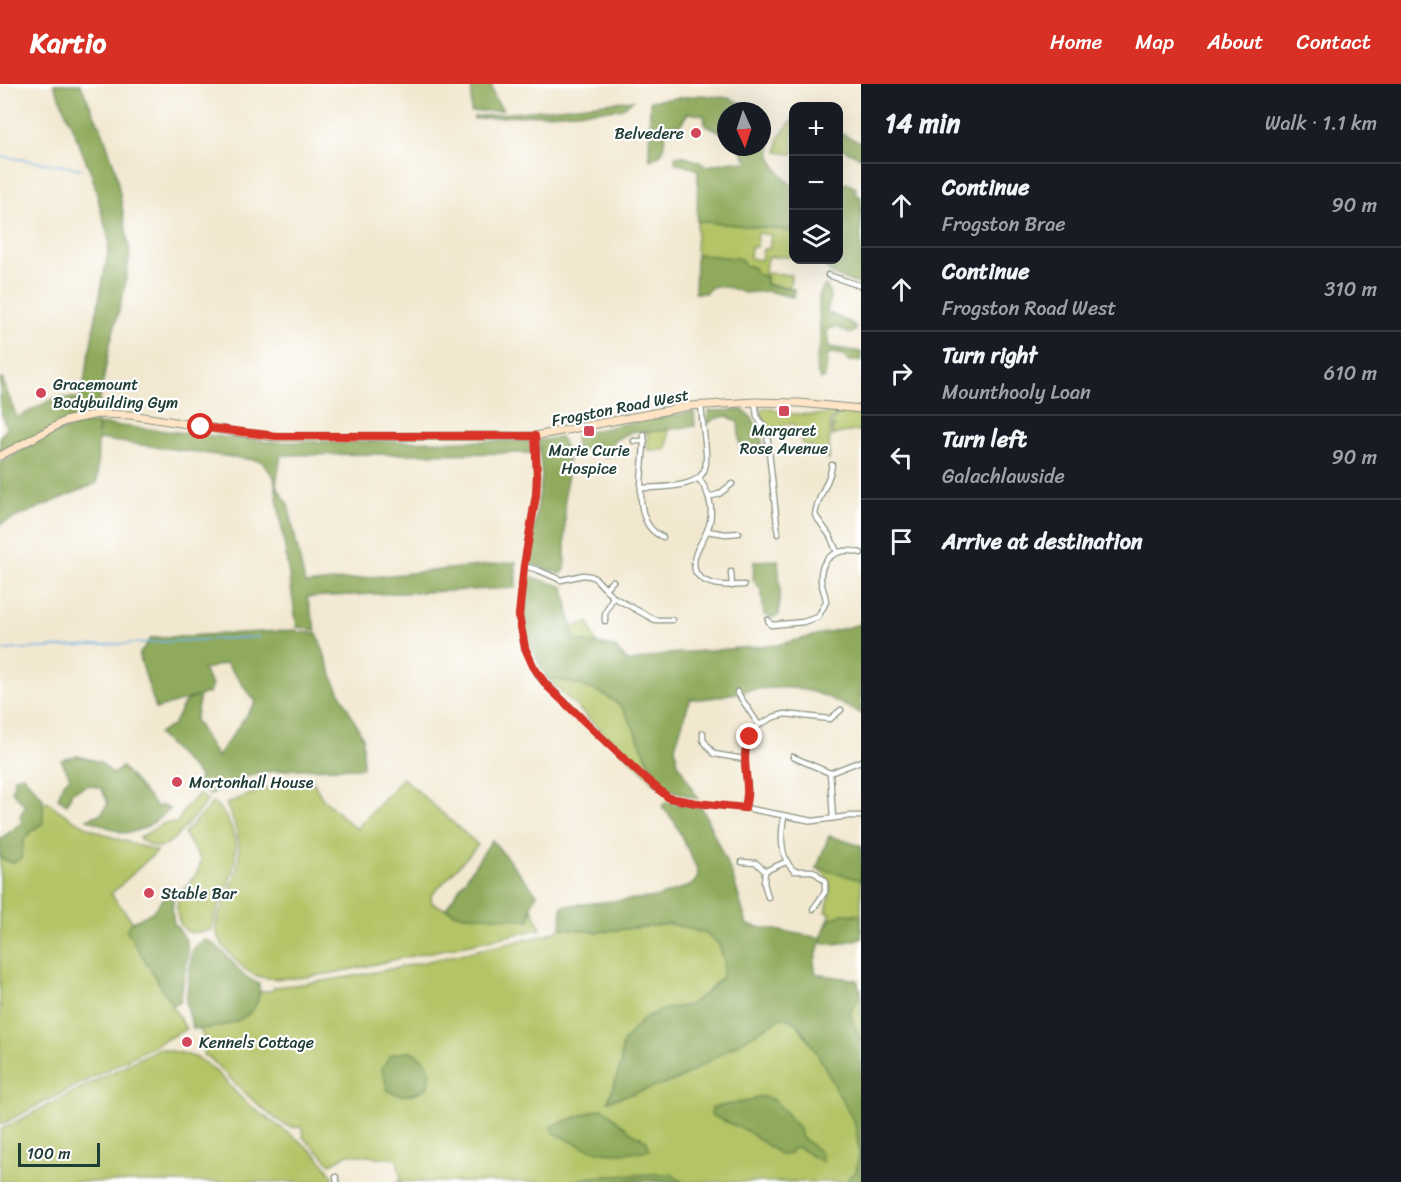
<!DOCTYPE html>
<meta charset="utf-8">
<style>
:root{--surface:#171b24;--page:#20242c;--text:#f1f3f6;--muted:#9ea1a6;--line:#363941;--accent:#d93025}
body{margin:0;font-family:Sriracha,sans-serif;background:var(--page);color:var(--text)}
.controls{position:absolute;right:18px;top:18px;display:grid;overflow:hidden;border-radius:12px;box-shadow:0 6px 24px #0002}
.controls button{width:54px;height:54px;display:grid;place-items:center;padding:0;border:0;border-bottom:2px solid var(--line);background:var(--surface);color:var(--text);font:30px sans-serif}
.compass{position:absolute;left:717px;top:18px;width:54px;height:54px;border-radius:50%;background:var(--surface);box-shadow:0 6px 24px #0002;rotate:177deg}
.scale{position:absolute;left:18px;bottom:15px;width:82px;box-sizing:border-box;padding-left:6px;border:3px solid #1f3d34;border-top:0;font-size:16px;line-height:21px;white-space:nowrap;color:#1f3d34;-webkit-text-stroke:4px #fff;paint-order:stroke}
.stop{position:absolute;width:18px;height:18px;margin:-14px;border:4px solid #d93025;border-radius:50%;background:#fff}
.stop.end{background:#d93025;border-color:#fff;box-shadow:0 2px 6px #0008}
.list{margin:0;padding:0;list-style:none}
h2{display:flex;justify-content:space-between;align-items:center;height:78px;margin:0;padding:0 24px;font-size:26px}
h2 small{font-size:20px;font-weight:400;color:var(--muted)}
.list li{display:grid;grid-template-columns:39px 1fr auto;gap:18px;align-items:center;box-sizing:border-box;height:84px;padding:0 24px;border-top:2px solid var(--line)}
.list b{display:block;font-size:22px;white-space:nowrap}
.list p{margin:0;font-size:20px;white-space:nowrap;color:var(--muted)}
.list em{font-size:20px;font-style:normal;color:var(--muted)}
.icon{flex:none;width:33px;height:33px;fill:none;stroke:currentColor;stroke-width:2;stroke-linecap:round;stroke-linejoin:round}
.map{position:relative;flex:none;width:861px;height:1098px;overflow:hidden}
header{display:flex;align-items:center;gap:36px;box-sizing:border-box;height:84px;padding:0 30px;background:var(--accent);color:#fff}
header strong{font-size:28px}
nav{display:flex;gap:33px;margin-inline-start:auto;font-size:21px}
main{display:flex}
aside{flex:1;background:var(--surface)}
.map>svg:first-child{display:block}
</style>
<header>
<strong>Kartio</strong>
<nav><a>Home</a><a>Map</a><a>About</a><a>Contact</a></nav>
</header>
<main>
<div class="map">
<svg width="861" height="1098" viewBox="0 0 861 1098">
<rect width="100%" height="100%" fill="#fff"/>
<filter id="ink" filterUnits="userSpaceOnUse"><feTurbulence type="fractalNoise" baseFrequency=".0167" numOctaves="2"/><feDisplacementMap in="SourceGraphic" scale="12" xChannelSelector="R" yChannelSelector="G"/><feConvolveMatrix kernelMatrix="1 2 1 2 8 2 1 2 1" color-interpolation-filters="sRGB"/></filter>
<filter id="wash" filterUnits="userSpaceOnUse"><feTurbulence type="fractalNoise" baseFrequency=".008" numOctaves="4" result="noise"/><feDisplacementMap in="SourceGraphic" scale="24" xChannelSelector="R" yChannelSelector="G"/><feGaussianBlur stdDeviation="1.35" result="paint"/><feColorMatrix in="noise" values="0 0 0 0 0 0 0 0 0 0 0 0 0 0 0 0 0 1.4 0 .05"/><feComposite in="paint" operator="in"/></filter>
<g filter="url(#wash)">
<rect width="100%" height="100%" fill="#f2e8d0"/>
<g fill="#b4c466" stroke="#6a804d" stroke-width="1.5" fill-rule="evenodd">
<path d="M793,35v35l-16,-2 2,-15z"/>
<path d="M697,137l90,9 6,3v24h-24l-3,5 -1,15 -8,-3 -4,-7 -9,-2 -3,-6 -45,-5zM758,149l13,2 -2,14h-6l-2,11 -11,-2 1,-11h6z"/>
<path d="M767,189l24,2 -1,12 -24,-3z"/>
<path d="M763,324h9l11,5 31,2 26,-3 -10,8 -1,41 -3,-7 -13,-6 -2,-2 -6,1 -11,-23c-9,-1 -14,6 -24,5l-7,-11 -2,-8z"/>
<path d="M842,328l19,2v16l-25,4 -4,2v-8l4,-1 -4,-1 1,-6z"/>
<path d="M668,346v13l-2,7h-18l-1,-18z"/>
<path d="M589,538l7,22 -22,-3 -4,-16 7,1z"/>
<path d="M546,593c24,5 55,11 74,29 10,9 33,65 38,80z"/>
<path d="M311,694l11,20 34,31 47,-51 75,67 -47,51 1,7 25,11 73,5 1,-13 10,23c-50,10 -99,21 -148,31 -35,8 -102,25 -136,16 -14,-4 -38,-31 -41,-46 -1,-10 6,-22 10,-31 17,-37 18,-58 0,-95l40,-16z"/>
<path d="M199,710l9,6c-9,10 -35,45 -47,47 -8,1 -17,-4 -22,-9l25,-15h13l8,-15z"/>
<path d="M47,717c31,27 71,39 110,50l-46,43 22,28 -6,7 59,100 -186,96v-286l29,-20z"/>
<path d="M213,718c24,22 28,50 16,80 -6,17 -15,31 -17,48 -7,1 -18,4 -24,2 -11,-6 -13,-25 -9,-35 6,-16 19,-17 22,-37l-17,-26z"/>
<path d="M829,752l32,10v93c-13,1 -25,7 -37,5l-3,-6 10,-25 -5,-1c4,-20 10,-31 -9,-44z"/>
<path d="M671,840l34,9 14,11 5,16 -1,16 -16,16 -18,13 -23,4 -44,36 -1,20 -5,16 61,-1 106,-64 14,7 20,30 44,79v50h-465l5,-2 -4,-21 -49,-5 -17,10 -28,-27 1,-5 -3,-5c-3,0 -6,1 -9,0 -20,-4 -66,-53 -81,-68l-8,-4 3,-12 -6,-14c24,-2 57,-10 60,-38h11l4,-4c92,-9 182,-33 272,-52l14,-7 35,4z"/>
<path d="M861,905v64l-23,-48z"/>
<path d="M159,964c13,4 29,5 40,11 18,10 30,27 44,41 27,24 79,47 92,82h-335v-52z"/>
</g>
<g fill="#8faa5b" stroke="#577448" stroke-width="1.5" fill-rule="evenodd">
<path d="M54,0h26l23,49 13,39 14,81 -6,38 -14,53 -13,70 -22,3 -75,39v-20l7,-7 -7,-20v-29l2,-2 15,40 38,-20h26l27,-146 1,-11 -17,-66z"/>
<path d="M472,0h19l4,15 8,11 -32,2z"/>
<path d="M702,11l27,3 32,13h-35v24l-21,-11 -1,-9 -16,-2 -8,12h-9l-4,3 -5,25 -11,7 -2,-3 1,-56z"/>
<path d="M633,16l-12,9 -147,10v-2z"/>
<path d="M762,27c17,10 6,28 9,44 3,12 13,24 22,31v47l-6,-3 -90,-9 1,-50 -4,-3 -19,-5v-7h10l22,10 25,-5 16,2c-1,-6 -7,-9 -8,-16h22z"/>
<path d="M840,49l21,10v15l-20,-10z"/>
<path d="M846,99l10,5 -1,5 6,4v88c-19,-7 -30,-7 -41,-25h18l1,-71z"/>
<path d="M696,170l45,5 3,6 9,2 4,7 8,3 1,8 28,4 -1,8 -26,-6 -23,2 -13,-5 -14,-2 -5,1 -7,6h-10z"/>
<path d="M825,201c9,9 4,18 2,27l24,11 5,5 -2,4 -5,2 -11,-7 -8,1 -3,4 2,15 32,5v9h-13l-4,-6 -12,-2 -4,1 -3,24 -4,2c-7,-10 -5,-24 -1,-35l-1,-49z"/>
<path d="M742,326c13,7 17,20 21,34l-23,5 -2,-27 -11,-6 -13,3 -5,4 -3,-2 3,-10z"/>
<path d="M694,328l1,14 -48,6 -14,-1 -20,10 -1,14 -8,2 -7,-9 -21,4 -1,-17 58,-13z"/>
<path d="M97,338l1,13 2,-11 172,18 256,-1 2,12 -249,2 -5,30 12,19 17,80 211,-22v26l-209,9 9,33 -19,-3 -23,-150 -13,-16 -163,-22 -1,44 -97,41v-61c31,-18 61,-37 97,-41z"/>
<path d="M560,353c11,14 9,37 5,53v80l-4,4 -32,-11 13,-87 -4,-35z"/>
<path d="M778,476l2,27 -1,28 -7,3 -8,-3 -3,-26 -8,-9 1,-19z"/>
<path d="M526,491l38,12 10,53 40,7 15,15 38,-8 110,-9 84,-21v90c-18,-9 -36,-20 -56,-24 -20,-4 -49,-2 -69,3 -18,3 -27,7 -46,6l-15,48 3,16 20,36 -40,-13c-5,-15 -28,-71 -38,-80 -19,-18 -50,-24 -74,-29l-19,-39 -4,-30z"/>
<path d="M296,546l3,2 18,1 17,48 29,57v30c-47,1 -115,-5 -153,28l-14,-14 5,-5 -43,-43 15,-9 11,-22 13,-7 -41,13 -17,-54 12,-17zM226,579l30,39 -39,55 -22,-37 5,-25 9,-2 3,-8 -9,-15z"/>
<path d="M77,672l23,6 13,12 9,-7 35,40 6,-2 7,4c-14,13 -28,23 -47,24l-36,-14 15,-6 6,-10 -7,-15 -13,-3 -16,7 -5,12 -9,-6 5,-14 7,-7 -9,-17z"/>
<path d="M23,691l20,23v25c-19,12 -20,15 -22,36l-9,4 -12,-5v-18l22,-18 -2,-6 5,-10 -13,-15 3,-14z"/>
<path d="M666,718l36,6 31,69 14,48 74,13 9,-19 13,-5 18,1v24c-13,1 -25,7 -37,5l-3,-5 -7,24 2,11 41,6 4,14 -11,19 11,31v138h-14l2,-5 7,-5 3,-19 -4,-29 -38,-71 -20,-30 -14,-6 -106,63 -69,21 13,-36 1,-20 11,-15 11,-12 22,-9 23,-4 18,-13 16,-16 1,-16 -5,-16 -14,-11 -34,-9 -75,8 -35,-4 1,-22 96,-9 34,-12 6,-8 -1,-8 -23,-48 -12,-15z"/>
<path d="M829,752l32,10v34l-44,-12z"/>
<path d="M492,756l45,54 -6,12 -1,14 -73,-6 -11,-6z"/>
<path d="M169,808l5,3 -2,16 2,12 12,17 2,13 -8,50 -8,2 -46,-76 7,-7 19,-10z"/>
<path d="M204,856c15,2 28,24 39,34 4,5 11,7 16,10 4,38 -37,44 -66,45l-7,-26 3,-31 3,-20 4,-6z"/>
<path d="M411,967c18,11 22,16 17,36 -16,9 -23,11 -40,4l-6,-22 8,-14z"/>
<path d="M756,1013c24,-2 27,17 43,31l1,8 21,17 1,8c-9,-2 -16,-11 -26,-14l-5,3 -1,4 -9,1 -34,-24 -36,-16 1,-7 3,-1 34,-6z"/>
<path d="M603,1024l28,24 16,9 2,9c-45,7 -56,3 -96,-18l-2,-6z"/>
<path d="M653,1090h18l12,8 -40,-3 -30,3h-41l18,-5z"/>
</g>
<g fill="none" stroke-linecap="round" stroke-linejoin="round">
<g stroke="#72b2e6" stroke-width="1.5">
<path d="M0,72l82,13"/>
<path d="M0,566l259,-13"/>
</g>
</g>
</g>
<g filter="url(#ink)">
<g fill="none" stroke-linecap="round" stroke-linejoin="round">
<defs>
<g id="minor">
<path d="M828,191l33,11"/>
<path d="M755,318l2,14 10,17 11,101"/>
<path d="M644,350c2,29 -17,89 19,103"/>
<path d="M535,352l2,39 -1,20 -12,71 -5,50 6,32 14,29 100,96 30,25 26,5 50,5 68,13 37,-5h11"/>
<path d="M634,357h11"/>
<path d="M832,381c-2,18 -15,31 -17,50l15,21 7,16"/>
<path d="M699,395c12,15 16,36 7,54 -6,13 -16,24 -10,40 10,14 32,13 48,12"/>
<path d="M642,404c82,-2 64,-17 59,-83"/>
<path d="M709,413l10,-3 13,-10"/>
<path d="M707,447l19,3 13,-1"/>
<path d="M524,482l14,4 23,10 22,-5 8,1 5,3 17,18 42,23h17"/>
<path d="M731,488l1,14"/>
<path d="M605,504l8,-7"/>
<path d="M768,536l3,5 32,-3 15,-5 8,-15c0,-8 -5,-15 -5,-23 -1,-23 20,-33 40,-26"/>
<path d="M605,537v-7l8,-17"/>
<path d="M737,608l22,33"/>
<path d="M703,649v7l11,14 30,5"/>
<path d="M793,673l37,16 31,-12"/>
<path d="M830,689l3,45"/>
<path d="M745,724l3,-18 -4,-31 2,-13 13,-21 15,-8 11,-3 45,5 11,-9"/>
<path d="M784,732c-3,18 -5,41 10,55h19l12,10v11l-12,17"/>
<path d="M742,778l14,1 9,8"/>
<path d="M768,813l-4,-14 1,-12 21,-9"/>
<path d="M336,1093l1,5"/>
</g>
<path id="secondary" d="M0,372l65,-35 32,-7 34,1 105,17 40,5 259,-1 155,-30 65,-4 44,1 62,6"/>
</defs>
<use href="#minor" stroke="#889282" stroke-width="7"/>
<use href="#secondary" stroke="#889282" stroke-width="9"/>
<use href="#minor" stroke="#fff" stroke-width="4.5"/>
<use href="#secondary" stroke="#ffe4c6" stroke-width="7"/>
</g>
</g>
<g fill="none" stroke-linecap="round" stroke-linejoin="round" filter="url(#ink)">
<path stroke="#d93025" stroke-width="8" d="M201,343l75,9h259l2,39 -1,20 -12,71 -5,50 6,32 8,18 14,20 92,87 30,25 27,5 49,5c1,-6 3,-13 2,-19 0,-19 -6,-34 3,-52"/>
</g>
<g fill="#d1495b" stroke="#fff" stroke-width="2">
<circle cx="696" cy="49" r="6"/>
<circle cx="41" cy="309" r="6"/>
<rect x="778" y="321" width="12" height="12" rx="3"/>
<rect x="583" y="341" width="12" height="12" rx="3"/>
<circle cx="177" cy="698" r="6"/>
<circle cx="149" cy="809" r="6"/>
<circle cx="187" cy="958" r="6"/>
</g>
<g text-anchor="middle" stroke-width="4.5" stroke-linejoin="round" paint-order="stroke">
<g font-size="16" fill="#1f3d34" stroke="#fff" text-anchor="start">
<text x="684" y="55" text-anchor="end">Belvedere</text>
<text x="53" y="306">Gracemount<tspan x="53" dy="18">Bodybuilding Gym</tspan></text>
<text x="784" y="352" text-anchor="middle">Margaret<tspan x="784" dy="18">Rose Avenue</tspan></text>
<text x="589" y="372" text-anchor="middle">Marie Curie<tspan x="589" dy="18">Hospice</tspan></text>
<text x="189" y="704">Mortonhall House</text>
<text x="161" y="815">Stable Bar</text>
<text x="199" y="964">Kennels Cottage</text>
</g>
<g font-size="16" fill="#1f3d34" stroke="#fff">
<text transform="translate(620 323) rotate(-11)" y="6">Frogston Road West</text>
</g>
</g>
</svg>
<div class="controls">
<button>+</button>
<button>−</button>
<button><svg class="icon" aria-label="layers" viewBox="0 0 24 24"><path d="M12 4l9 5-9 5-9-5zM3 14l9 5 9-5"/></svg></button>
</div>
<svg class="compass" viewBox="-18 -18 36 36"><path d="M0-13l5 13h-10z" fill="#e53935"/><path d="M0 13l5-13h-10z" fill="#9ea1a6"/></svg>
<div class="scale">100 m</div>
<div class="stop" style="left:201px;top:343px"></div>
<div class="stop end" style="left:750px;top:653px"></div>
</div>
<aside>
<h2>14 min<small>Walk · 1.1 km</small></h2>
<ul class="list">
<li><svg class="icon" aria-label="ahead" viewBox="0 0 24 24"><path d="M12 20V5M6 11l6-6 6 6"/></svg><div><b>Continue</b><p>Frogston Brae</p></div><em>90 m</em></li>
<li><svg class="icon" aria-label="ahead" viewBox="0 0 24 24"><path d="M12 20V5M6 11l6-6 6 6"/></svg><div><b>Continue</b><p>Frogston Road West</p></div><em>310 m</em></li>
<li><svg class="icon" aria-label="right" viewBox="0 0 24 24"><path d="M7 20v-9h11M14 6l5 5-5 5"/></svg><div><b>Turn right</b><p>Mounthooly Loan</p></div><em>610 m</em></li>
<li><svg class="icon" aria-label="left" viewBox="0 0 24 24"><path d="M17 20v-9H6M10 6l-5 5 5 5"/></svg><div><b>Turn left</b><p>Galachlawside</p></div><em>90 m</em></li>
<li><svg class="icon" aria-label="arrive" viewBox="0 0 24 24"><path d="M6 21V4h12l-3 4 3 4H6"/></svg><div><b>Arrive at destination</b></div></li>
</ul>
</aside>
</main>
